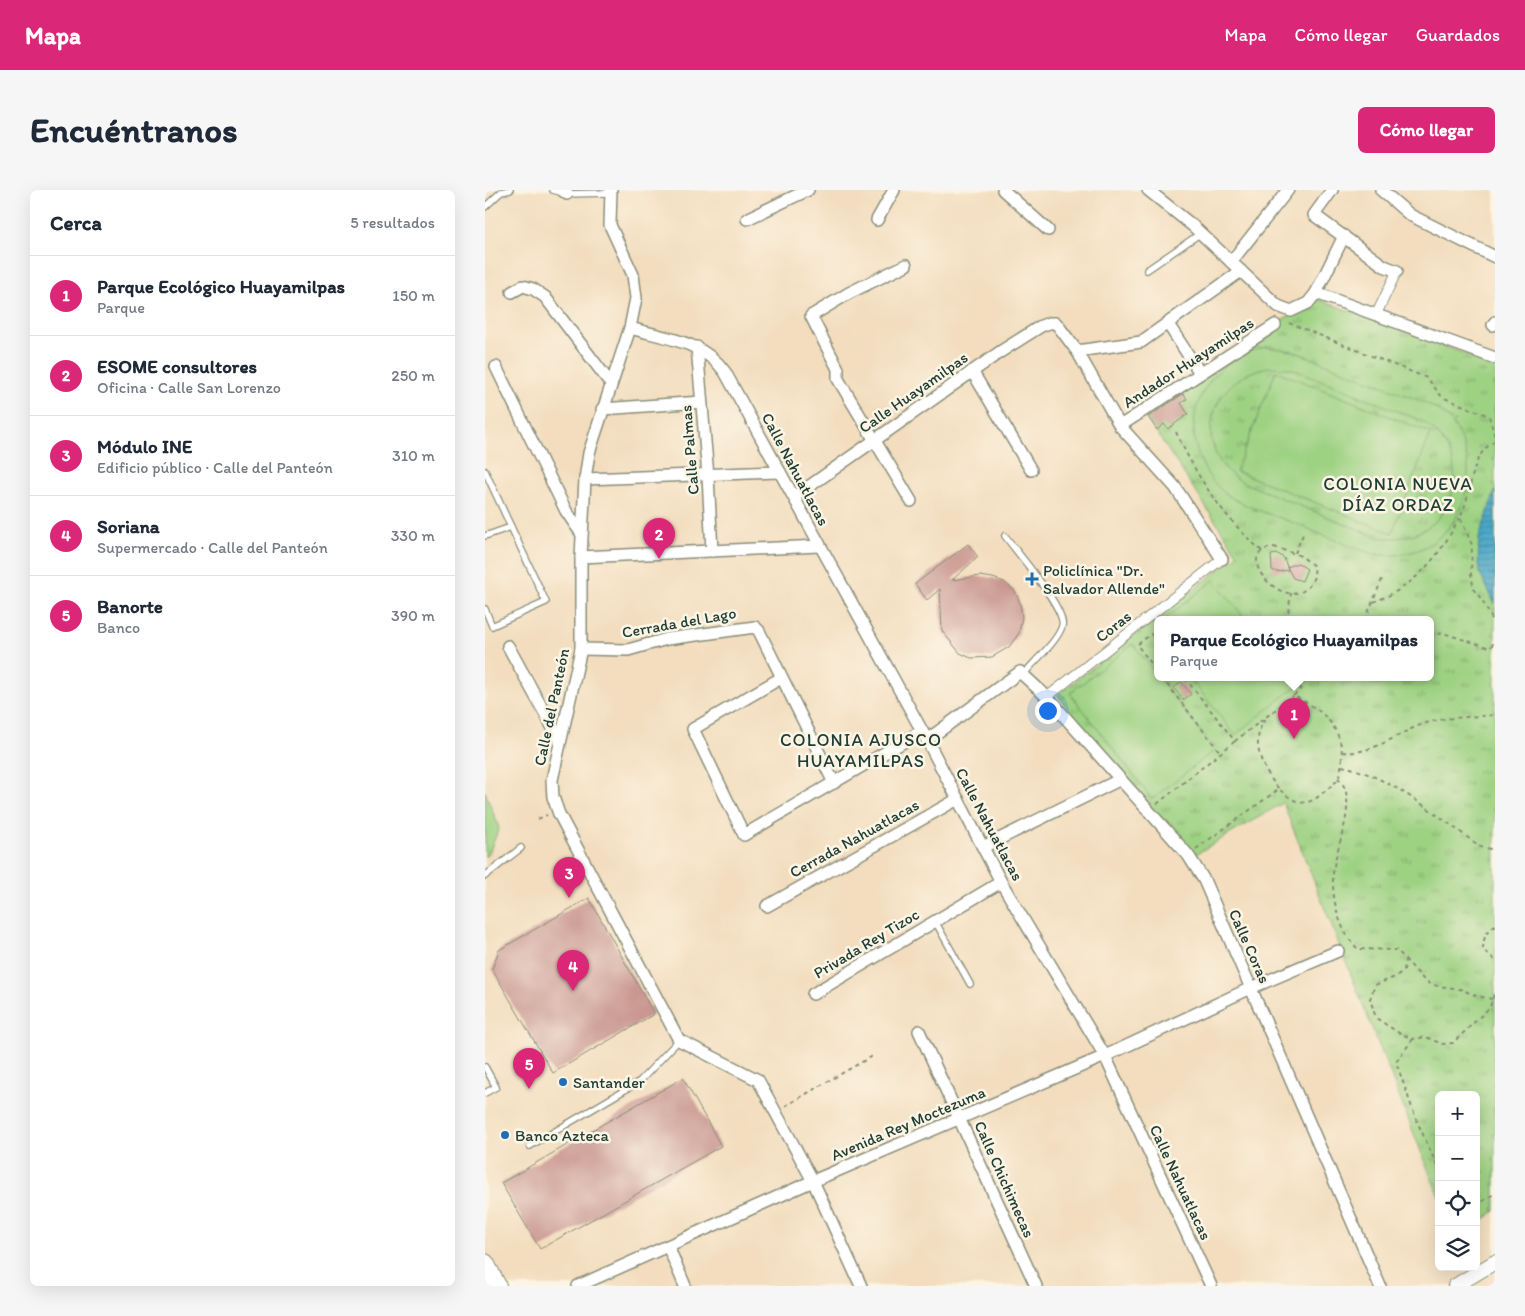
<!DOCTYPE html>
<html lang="es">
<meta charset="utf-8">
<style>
:root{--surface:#fff;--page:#f6f6f7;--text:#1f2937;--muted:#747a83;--line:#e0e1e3;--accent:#db2777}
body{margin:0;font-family:Itim,sans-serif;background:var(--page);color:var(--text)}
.controls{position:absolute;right:15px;bottom:15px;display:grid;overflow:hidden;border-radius:8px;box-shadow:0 5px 20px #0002}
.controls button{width:45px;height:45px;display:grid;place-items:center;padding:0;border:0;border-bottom:1px solid var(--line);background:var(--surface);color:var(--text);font:25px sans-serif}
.you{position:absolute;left:562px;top:520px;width:18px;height:18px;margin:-12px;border:4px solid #fff;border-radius:50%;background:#1a73e8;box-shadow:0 0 0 8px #1a73e833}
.badge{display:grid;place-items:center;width:32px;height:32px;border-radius:50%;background:var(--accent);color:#fff;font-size:16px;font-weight:700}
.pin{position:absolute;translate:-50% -41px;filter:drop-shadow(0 1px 2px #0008)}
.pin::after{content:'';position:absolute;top:26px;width:18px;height:15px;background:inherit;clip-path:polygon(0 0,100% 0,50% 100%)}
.popup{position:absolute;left:669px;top:426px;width:280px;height:65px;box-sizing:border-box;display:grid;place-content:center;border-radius:8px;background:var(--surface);filter:drop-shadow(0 1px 4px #0005);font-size:16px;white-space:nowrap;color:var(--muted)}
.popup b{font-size:19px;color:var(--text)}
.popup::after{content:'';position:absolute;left:50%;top:100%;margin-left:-10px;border:10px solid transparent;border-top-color:var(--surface)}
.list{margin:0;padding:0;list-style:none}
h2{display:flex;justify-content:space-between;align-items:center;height:65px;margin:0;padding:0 20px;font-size:21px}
h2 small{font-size:16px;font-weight:400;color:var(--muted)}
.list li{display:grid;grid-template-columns:32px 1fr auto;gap:15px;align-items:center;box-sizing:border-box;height:80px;padding:0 20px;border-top:1px solid var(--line)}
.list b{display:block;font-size:19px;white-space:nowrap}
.list p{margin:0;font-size:16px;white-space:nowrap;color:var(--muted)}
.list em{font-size:16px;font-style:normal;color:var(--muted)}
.icon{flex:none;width:28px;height:28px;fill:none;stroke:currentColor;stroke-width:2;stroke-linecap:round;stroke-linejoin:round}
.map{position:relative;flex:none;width:1010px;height:1096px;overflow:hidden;border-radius:8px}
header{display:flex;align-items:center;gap:30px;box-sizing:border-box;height:70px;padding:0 25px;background:var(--accent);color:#fff}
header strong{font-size:24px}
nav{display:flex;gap:28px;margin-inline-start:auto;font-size:18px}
.intro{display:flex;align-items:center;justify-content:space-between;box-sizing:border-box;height:120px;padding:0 30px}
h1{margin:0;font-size:35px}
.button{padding:12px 22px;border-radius:8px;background:var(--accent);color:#fff;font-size:18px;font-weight:700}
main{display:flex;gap:30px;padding:0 30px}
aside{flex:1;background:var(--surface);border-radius:8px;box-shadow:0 5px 20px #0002}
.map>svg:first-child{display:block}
</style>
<header>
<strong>Mapa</strong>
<nav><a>Mapa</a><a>Cómo llegar</a><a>Guardados</a></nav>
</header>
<div class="intro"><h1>Encuéntranos</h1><a class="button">Cómo llegar</a></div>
<main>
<aside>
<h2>Cerca<small>5 resultados</small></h2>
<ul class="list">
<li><span class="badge">1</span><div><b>Parque Ecológico Huayamilpas</b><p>Parque</p></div><em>150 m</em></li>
<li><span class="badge">2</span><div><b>ESOME consultores</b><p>Oficina · Calle San Lorenzo</p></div><em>250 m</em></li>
<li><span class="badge">3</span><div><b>Módulo INE</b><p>Edificio público · Calle del Panteón</p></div><em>310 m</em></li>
<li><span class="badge">4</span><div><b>Soriana</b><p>Supermercado · Calle del Panteón</p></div><em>330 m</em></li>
<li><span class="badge">5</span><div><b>Banorte</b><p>Banco</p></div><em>390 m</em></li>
</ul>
</aside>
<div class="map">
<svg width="1010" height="1096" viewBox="0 0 1010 1096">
<defs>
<pattern id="grass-tufts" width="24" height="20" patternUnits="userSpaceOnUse" patternTransform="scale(1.25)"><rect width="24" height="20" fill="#9ed283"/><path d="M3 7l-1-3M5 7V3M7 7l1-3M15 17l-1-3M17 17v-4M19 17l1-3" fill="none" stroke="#80ac6c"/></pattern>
<pattern id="water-rules" width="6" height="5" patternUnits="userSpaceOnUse" patternTransform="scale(1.25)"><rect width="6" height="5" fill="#49a7c8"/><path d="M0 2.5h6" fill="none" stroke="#3c89a3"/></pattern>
</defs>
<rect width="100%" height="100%" fill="#fcf5e5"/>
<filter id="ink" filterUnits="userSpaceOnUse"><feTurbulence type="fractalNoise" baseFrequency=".02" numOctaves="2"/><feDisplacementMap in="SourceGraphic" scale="10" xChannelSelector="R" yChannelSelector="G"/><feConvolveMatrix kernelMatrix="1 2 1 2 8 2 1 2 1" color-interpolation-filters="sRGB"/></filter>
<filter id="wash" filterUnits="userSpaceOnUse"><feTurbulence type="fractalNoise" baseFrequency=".0096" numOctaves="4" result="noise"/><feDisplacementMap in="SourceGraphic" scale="20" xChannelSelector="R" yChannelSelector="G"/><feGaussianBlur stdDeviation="1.12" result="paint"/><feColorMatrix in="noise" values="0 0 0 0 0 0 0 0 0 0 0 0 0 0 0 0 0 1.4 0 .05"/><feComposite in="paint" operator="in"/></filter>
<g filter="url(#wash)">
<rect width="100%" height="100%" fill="#f3ddbe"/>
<path fill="url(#grass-tufts)" stroke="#5e885c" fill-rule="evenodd" d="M830,108l180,67v846l-19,14v-130h-37v102l-156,-394 -87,51 -68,-71 -71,-88 181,-140 -94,-141zM673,430h272v58h-272z"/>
<g fill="#9ed283" stroke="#5e885c" fill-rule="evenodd">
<path d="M782,157l26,4 13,5c28,11 55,22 82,32 20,9 46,15 61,31 46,58 4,148 -75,135 -26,-7 -50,-19 -75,-29 -22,-9 -50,-16 -70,-29 -32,-22 -45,-68 -27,-102 14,-26 36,-42 65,-47zM784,177l22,1 131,53c63,42 27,128 -45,116l-128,-52c-61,-27 -44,-107 20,-118z"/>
<path d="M791,181l155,62 -39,100 -156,-62z"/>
<path d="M729,390l32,40h-83z"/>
<path d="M648,454l82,106 -63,49 -82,-106z"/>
<path d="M705,488h101l6,8 -62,49z"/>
<path d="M0,601l14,37 -10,25 -4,4z"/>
</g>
<path fill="url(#water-rules)" stroke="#34727e" d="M1010,301v113l-15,-30 -2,-10 1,-26z"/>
<g id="blocks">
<g fill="#c99790">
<path d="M698,204l4,5 -6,4 7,11 -20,15 -4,-5 -7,6 -9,-13z"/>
<path d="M483,354l10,13 -26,23 28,-4 13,2 11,4 11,9 5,12 2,14 -3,16 -10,14 -17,10 -21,1 -11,-5 -18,-22 -2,-42 -13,11 -12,-16z"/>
<path d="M793,364l6,4 4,12 -11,2 -5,-2 -1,-15z"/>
<path d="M813,373l9,6 -5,12 -9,-3 -6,-11z"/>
<path d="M696,492l10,12 -8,6 -9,-12z"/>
<path d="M104,708l65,116 -101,59 -61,-104 7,-19z"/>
<path d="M198,888l38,68 -181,103 -39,-66z"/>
</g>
</g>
</g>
<g filter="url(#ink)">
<use href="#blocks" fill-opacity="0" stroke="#898d79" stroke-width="1"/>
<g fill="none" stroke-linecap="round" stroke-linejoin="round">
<defs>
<g id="service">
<path d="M68,0l14,4 43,-1"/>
<path d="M0,17l16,-15 9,-2"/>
<path d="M662,80l54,-37"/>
<path d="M0,281l61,131 -54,24 -7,-17"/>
<path d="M0,346l26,-9"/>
<path d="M520,346c11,15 62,74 57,90 -4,15 -28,35 -38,48"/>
<path d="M0,686l36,-28"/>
<path d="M450,731l35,63"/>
<path d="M0,877l11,20 -11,6"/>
<path d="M45,956l110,-65 39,-41"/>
</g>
<g id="pedestrian">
<path d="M891,125l21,-44"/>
<path d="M562,507l175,-138"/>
</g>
<g id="minor">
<path d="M77,0l5,4"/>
<path d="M126,0l-1,35 23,50 3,23 -6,30 -41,125 -4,26 -4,78v92l-29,131 1,17 6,17 120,226 79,40 55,101 48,105"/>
<path d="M518,0l45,40"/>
<path d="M663,0l45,36 85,80 13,5 17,-8 8,-10 28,-57"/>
<path d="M847,0l-18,25 70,51 13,5"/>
<path d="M896,0l29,25 85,42"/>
<path d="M262,29l61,-29"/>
<path d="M392,30l17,-30"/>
<path d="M746,72l57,-72"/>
<path d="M421,75l-57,28 -38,23 27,53v10l73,122"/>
<path d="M27,102l11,-6 10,3 12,8 66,87"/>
<path d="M831,103l179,65"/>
<path d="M683,134l32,49"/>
<path d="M1008,135l2,-3"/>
<path d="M145,138c35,10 73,13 95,44l202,368 74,142 104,174 106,230"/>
<path d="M212,157l11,129 4,75"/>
<path d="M592,161l64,-9 100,-71"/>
<path d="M11,177l70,144 15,22"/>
<path d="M487,181l59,99"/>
<path d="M117,219l99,-7"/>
<path d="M635,236l155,-101"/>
<path d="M100,289l195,-7"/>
<path d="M309,307l206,-145 41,-26 8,-3h7l21,28 43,75 55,61 47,72"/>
<path d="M96,367l238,-11"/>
<path d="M23,456l51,93"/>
<path d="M96,459l47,1 39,-11 88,-12 4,4 75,152"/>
<path d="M296,488l-88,51 51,106 178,-104"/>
<path d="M442,550l93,-68 27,25 141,158 16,25 176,406"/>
<path d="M498,657l136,-67"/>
<path d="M282,716l191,-107"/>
<path d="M328,804l188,-112"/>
<path d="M434,841l117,255"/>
<path d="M183,1056l17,40"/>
<path d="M93,1096l235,-105 292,-125 146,-68 87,-37"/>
</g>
<path id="tertiary" d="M970,1096l40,-24"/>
<path id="primary" d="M0,1073l12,23"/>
</defs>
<use href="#service" stroke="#898d79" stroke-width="8"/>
<use href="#pedestrian" stroke="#898d79" stroke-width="11"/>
<use href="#minor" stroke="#898d79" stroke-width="14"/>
<use href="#tertiary" stroke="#898d79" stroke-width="16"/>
<use href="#primary" stroke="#898d79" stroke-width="20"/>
<g stroke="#898d79" stroke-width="2" stroke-dasharray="4 4" stroke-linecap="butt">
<path d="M804,133l138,55 15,19 47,19 6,21"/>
<path d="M691,242c21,46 48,86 86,119"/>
<path d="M1010,251c-27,15 -21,50 -35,76l12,28 -1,29 3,16 8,10 13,25"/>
<path d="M789,357l27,9 13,10c1,8 0,15 -6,21 -24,26 -79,-34 -34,-40z"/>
<path d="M810,363l9,-21"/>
<path d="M888,412c43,-15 67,-47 87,-85"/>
<path d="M802,430l4,-27"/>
<path d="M880,430l18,-43"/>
<path d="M945,446l13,-3 47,15 5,-7"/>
<path d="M673,453l-7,-9 -14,11 21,27"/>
<path d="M677,488l58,74"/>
<path d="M700,488l50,63 58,-45"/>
<path d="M780,529c-16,24 -2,51 14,70"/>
<path d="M858,562c31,3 55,-20 83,-29 19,-6 48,-6 69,-8"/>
<path d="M857,576c49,10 98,52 139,81l14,3"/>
<path d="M853,588c23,23 -4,69 -5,97 -1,26 6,56 25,74l39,1 8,9 -1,11 -9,7 -20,8 -5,14 6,19 23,15 14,6 13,-2 16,7 11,-1 37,-36 5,-16"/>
<path d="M672,614l78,-63"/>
<path d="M53,629l9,-4"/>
<path d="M711,659l83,-60c27,25 35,11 59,-9 13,-41 -7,-68 -45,-84l6,-5 7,-13"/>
<path d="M1010,735c-9,6 -12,14 -12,25l12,10"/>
<path d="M920,769l19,21 8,5 28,4 17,7 15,3"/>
<path d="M928,849l-17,23 20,57 23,51"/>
<path d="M300,916l89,-51"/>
<path d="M991,1016l19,-13"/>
</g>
<use href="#service" stroke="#fff" stroke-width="5.5"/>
<use href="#pedestrian" stroke="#fff" stroke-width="9"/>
<use href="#minor" stroke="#fff" stroke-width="11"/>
<use href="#tertiary" stroke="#fff" stroke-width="14"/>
<use href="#primary" stroke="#fff" stroke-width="18"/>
</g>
</g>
<g fill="#1f6fb2" stroke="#fcf5e5" stroke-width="2">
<path d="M544.5 381.5h5v5h5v5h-5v5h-5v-5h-5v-5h5z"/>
<circle cx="78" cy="892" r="5"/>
<circle cx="20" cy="945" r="5"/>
</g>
<g text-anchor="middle" stroke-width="5" stroke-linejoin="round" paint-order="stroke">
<g font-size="16" fill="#1f3d34" stroke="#fcf5e5">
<text transform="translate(703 172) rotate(-33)" y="6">Andador Huayamilpas</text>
<text transform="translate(428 202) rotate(-35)" y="6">Calle Huayamilpas</text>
<text transform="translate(204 260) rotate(-95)" y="6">Calle Palmas</text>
<text transform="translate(311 279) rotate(62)" y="6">Calle Nahuatlacas</text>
<text transform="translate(194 432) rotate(-10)" y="6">Cerrada del Lago</text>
<text transform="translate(628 436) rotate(-38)" y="6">Coras</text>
<text transform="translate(66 517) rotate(-78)" y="6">Calle del Panteón</text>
<text transform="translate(505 634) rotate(62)" y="6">Calle Nahuatlacas</text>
<text transform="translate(369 648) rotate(-29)" y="6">Cerrada Nahuatlacas</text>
<text transform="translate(381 753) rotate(-31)" y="6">Privada Rey Tizoc</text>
<text transform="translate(765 756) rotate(66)" y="6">Calle Coras</text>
<text transform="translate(423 933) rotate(-23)" y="6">Avenida Rey Moctezuma</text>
<text transform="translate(520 989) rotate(66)" y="6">Calle Chichimecas</text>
<text transform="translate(696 992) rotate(65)" y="6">Calle Nahuatlacas</text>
</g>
<g font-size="16" fill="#1f3d34" stroke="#fcf5e5" text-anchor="start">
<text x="558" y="386">Policlínica "Dr.<tspan x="558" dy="18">Salvador Allende"</tspan></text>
<text x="88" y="898">Santander</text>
<text x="30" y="951">Banco Azteca</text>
</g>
<g font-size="18" letter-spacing="1" fill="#1f3d34" stroke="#fcf5e5">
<text x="913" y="300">COLONIA NUEVA<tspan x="913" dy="21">DÍAZ ORDAZ</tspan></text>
<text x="376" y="556">COLONIA AJUSCO<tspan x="376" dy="21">HUAYAMILPAS</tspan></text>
</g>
</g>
</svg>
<div class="controls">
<button>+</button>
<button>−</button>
<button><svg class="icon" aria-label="locate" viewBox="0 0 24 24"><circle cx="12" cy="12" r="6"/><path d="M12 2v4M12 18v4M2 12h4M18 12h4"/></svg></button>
<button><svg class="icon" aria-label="layers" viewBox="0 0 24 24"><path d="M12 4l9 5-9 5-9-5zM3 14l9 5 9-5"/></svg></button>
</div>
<div class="you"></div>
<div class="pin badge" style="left:809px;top:549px">1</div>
<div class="popup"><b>Parque Ecológico Huayamilpas</b>Parque</div>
<div class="pin badge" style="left:174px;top:369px">2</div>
<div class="pin badge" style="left:84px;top:708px">3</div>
<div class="pin badge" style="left:88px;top:801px">4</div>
<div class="pin badge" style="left:44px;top:899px">5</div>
</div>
</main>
